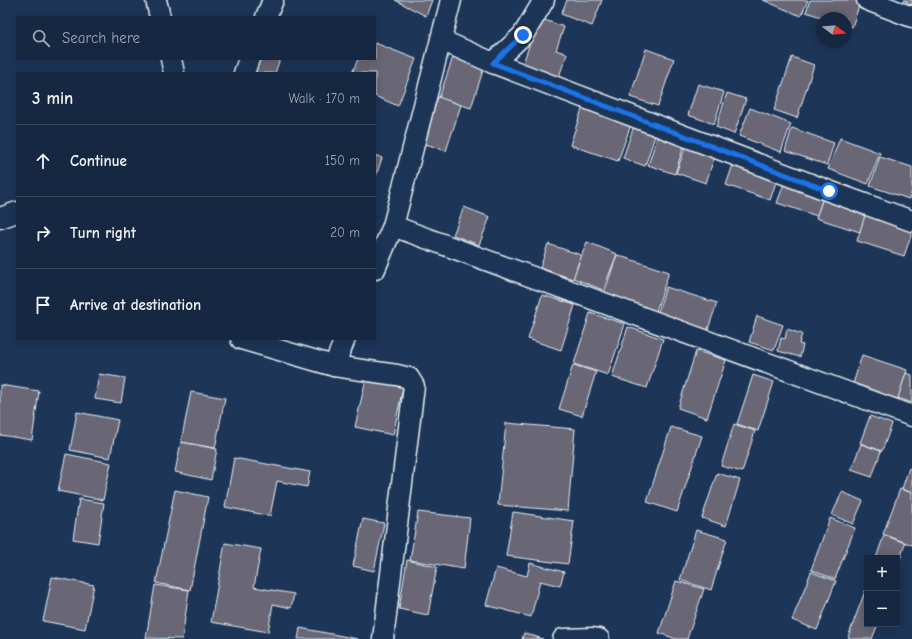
<!DOCTYPE html>
<meta charset="utf-8">
<style>
:root{--surface:#162841;--page:#1f3048;--text:#f1f3f6;--muted:#9ea6b1;--line:#35445a}
body{margin:0;font-family:"Comic Neue",sans-serif;background:var(--page);color:var(--text)}
.controls{position:absolute;right:12px;bottom:12px;display:grid;overflow:hidden;border-radius:0px;box-shadow:0 2px 10px #0003}
.controls button{width:36px;height:36px;display:grid;place-items:center;padding:0;border:0;border-bottom:1px solid var(--line);background:var(--surface);color:var(--text);font:20px sans-serif}
.compass{position:absolute;left:816px;top:12px;width:36px;height:36px;border-radius:50%;background:var(--surface);box-shadow:0 2px 10px #0003;rotate:106deg}
.stop{position:absolute;width:12px;height:12px;margin:-9px;border:3px solid #1a73e8;border-radius:50%;background:#fff}
.stop.end{background:#1a73e8;border-color:#fff;box-shadow:0 1px 4px #0008}
.list{margin:0;padding:0;list-style:none}
h2{display:flex;justify-content:space-between;align-items:center;height:52px;margin:0;padding:0 16px;font-size:17px}
h2 small{font-size:13px;font-weight:400;color:var(--muted)}
.list li{display:grid;grid-template-columns:26px 1fr auto;gap:12px;align-items:center;box-sizing:border-box;height:72px;padding:0 16px;border-top:1px solid var(--line)}
.list b{display:block;font-size:15px;white-space:nowrap}
.list em{font-size:13px;font-style:normal;color:var(--muted)}
.icon{flex:none;width:22px;height:22px;fill:none;stroke:currentColor;stroke-width:2;stroke-linecap:round;stroke-linejoin:round}
.map{position:relative;flex:none;width:912px;height:639px;overflow:hidden}
.search{position:absolute;background:var(--surface);box-shadow:0 2px 10px #0003;left:16px;top:16px;width:360px;height:44px;display:flex;align-items:center;gap:10px;box-sizing:border-box;padding:0 14px;border-radius:0px;color:var(--muted);font-size:15px}
.panel{position:absolute;background:var(--surface);box-shadow:0 2px 10px #0003;left:16px;top:72px;width:360px;height:268px;border-radius:0px}
.map>svg:first-child{display:block}
</style>
<div class="map">
<svg width="912" height="639" viewBox="0 0 912 639">
<rect width="100%" height="100%" fill="#1d3557"/>
<filter id="ink" filterUnits="userSpaceOnUse"><feTurbulence type="fractalNoise" baseFrequency=".025" numOctaves="2"/><feDisplacementMap in="SourceGraphic" scale="8" xChannelSelector="R" yChannelSelector="G"/><feConvolveMatrix kernelMatrix="1 2 1 2 8 2 1 2 1" color-interpolation-filters="sRGB"/></filter>
<g filter="url(#ink)">
<g fill="#696674" stroke="#e8f1f8">
<path d="M395,0h37l-6,16z"/>
<path d="M567,0h35l-10,26 -31,-12z"/>
<path d="M763,0h45l-7,16z"/>
<path d="M810,0h51l-9,27 -6,-2v-7h-22l-18,-6z"/>
<path d="M904,0h8v5z"/>
<path d="M539,18l25,9 -8,23 11,4 -9,25 -36,-13z"/>
<path d="M375,43l41,16 -18,47 -23,-10v-23h-23l6,-14h17z"/>
<path d="M646,49l28,10 -16,47 -28,-9z"/>
<path d="M455,51l31,10 -15,47 -32,-10z"/>
<path d="M792,57l22,8 -17,53 -23,-8z"/>
<path d="M251,59h29l-5,14h-30z"/>
<path d="M698,84l26,8 -10,32 -26,-9z"/>
<path d="M727,93l19,6 -12,35 -18,-7z"/>
<path d="M438,97l23,8 -15,46 -23,-8z"/>
<path d="M584,103l49,16 -15,42 -48,-16z"/>
<path d="M750,108l41,16 -10,28 -42,-16z"/>
<path d="M636,120l22,7 -13,39 -22,-8z"/>
<path d="M792,128l42,15 -7,22 -42,-14z"/>
<path d="M660,129l26,9 -11,36 -27,-9z"/>
<path d="M840,138l40,15 -12,31 -40,-15z"/>
<path d="M688,140l29,9 -11,34 -30,-10z"/>
<path d="M375,155l7,3 -7,21z"/>
<path d="M880,157l32,10v24l-3,8 -39,-13z"/>
<path d="M735,159l44,14 -9,27 -44,-15z"/>
<path d="M786,178l39,13 -8,25 -40,-13z"/>
<path d="M825,192l43,15 -8,25 -44,-14z"/>
<path d="M464,207l26,10 -11,28 -26,-10z"/>
<path d="M867,209l45,15v9l-8,23 -47,-15z"/>
<path d="M587,242l30,12 -14,36 -30,-12z"/>
<path d="M548,244l33,11 -8,24 -33,-11z"/>
<path d="M617,255l52,17 -13,39 -52,-18z"/>
<path d="M666,287l51,16 -12,35 -50,-17z"/>
<path d="M542,295l33,10 -14,45 -33,-11z"/>
<path d="M590,313l35,11 -17,51 -34,-11z"/>
<path d="M757,316l26,9 -9,25 -25,-8z"/>
<path d="M628,327l35,12 -16,49 -35,-11z"/>
<path d="M787,329l15,5 -3,10 4,1 -3,12 -22,-6 3,-13 4,1z"/>
<path d="M696,351l30,9 -19,58 -29,-10z"/>
<path d="M862,355l45,15 -9,29 -45,-15z"/>
<path d="M573,365l23,7 -14,44 -23,-7z"/>
<path d="M906,373l6,2v28l-14,-5z"/>
<path d="M99,374l26,4 -4,25 -26,-4z"/>
<path d="M367,374l37,8 -11,53 -38,-8z"/>
<path d="M753,375l21,7 -16,49 -21,-7z"/>
<path d="M0,385l39,6 -7,49 -32,-5z"/>
<path d="M191,392l34,6 -10,50 -34,-6z"/>
<path d="M77,412l41,8 -8,38 -40,-8z"/>
<path d="M870,416l22,8 -10,27 -22,-8z"/>
<path d="M506,423l69,6 -7,82 -70,-6z"/>
<path d="M734,424l21,7 -13,41 -21,-6z"/>
<path d="M671,427l31,9 -25,76 -30,-10z"/>
<path d="M181,442l36,7 -6,31 -36,-8z"/>
<path d="M861,444l20,7 -9,26 -21,-7z"/>
<path d="M66,454l45,9 -8,37 -45,-9z"/>
<path d="M234,458l76,14 -3,15 -30,-6 -7,35 -45,-9z"/>
<path d="M909,468l3,2v23l-10,-4z"/>
<path d="M717,473l23,7 -14,46 -24,-8z"/>
<path d="M900,489l12,4v52l-29,-11z"/>
<path d="M175,490l33,7 -18,93 -34,-7z"/>
<path d="M842,492l21,9 -10,23 -21,-9z"/>
<path d="M79,499l25,4 -6,40 -25,-4z"/>
<path d="M418,512l52,6 -6,51 -54,-9z"/>
<path d="M513,512l61,9 -6,43 -62,-8z"/>
<path d="M830,518l25,10 -20,51 -24,-9z"/>
<path d="M363,519l21,4 -10,48 -21,-5z"/>
<path d="M696,530l31,9 -16,51 -31,-10z"/>
<path d="M884,535l21,8 -7,23 -1,-8h-21z"/>
<path d="M225,543l36,6 -7,38 40,7 -3,14 -18,-4 -5,28 -57,-10z"/>
<path d="M407,560l30,7 -9,48 -29,-6z"/>
<path d="M530,563l34,9 -4,14 -20,-5 -9,36 -45,-12 10,-37 31,8z"/>
<path d="M811,572l25,9 -19,49 -25,-10z"/>
<path d="M52,577l42,8 -9,44 -42,-8z"/>
<path d="M676,581l28,8 -17,50h-11l-17,-6z"/>
<path d="M155,585l34,5 -7,49 -36,-1z"/>
<path d="M865,591l2,1v32h11l-6,15h-19l-5,-2z"/>
<path d="M300,628l58,11h-60z"/>
<path d="M524,633l19,6h-21z"/>
</g>
<g fill="none" stroke-linecap="round" stroke-linejoin="round">
<defs>
<g id="minor">
<path d="M156,0l4,17"/>
<path d="M867,0l45,17"/>
<path d="M266,17l7,-17"/>
<path d="M441,40l52,23 30,-28 21,-35"/>
<path d="M171,59l3,14"/>
<path d="M493,63l336,128 83,30"/>
<path d="M244,73l5,-14"/>
<path d="M0,218l17,-6"/>
<path d="M393,226l519,190"/>
<path d="M375,269l18,-43 58,-226"/>
<path d="M241,339l93,27 63,9 12,3 5,8 -31,253"/>
<path d="M334,366l11,-27"/>
<path d="M563,639l30,-1 6,1"/>
</g>
</defs>
<use href="#minor" stroke="#e8f1f8" stroke-width="23"/>
<use href="#minor" stroke="#1d3557" stroke-width="20"/>
</g>
</g>
<g fill="none" stroke-linecap="round" stroke-linejoin="round" filter="url(#ink)">
<path stroke="#1a73e8" stroke-width="5" d="M523,35l-30,28 336,128"/>
</g>
</svg>
<div class="controls">
<button>+</button>
<button>−</button>
</div>
<svg class="compass" viewBox="-18 -18 36 36"><path d="M0-13l5 13h-10z" fill="#e53935"/><path d="M0 13l5-13h-10z" fill="#9ea6b1"/></svg>
<div class="stop" style="left:829px;top:191px"></div>
<div class="stop end" style="left:523px;top:35px"></div>
<div class="search"><svg class="icon" aria-label="search" viewBox="0 0 24 24"><circle cx="10" cy="10" r="6"/><path d="M15 15l6 6"/></svg>Search here</div>
<section class="panel">
<h2>3 min<small>Walk · 170 m</small></h2>
<ul class="list">
<li><svg class="icon" aria-label="ahead" viewBox="0 0 24 24"><path d="M12 20V5M6 11l6-6 6 6"/></svg><div><b>Continue</b></div><em>150 m</em></li>
<li><svg class="icon" aria-label="right" viewBox="0 0 24 24"><path d="M7 20v-9h11M14 6l5 5-5 5"/></svg><div><b>Turn right</b></div><em>20 m</em></li>
<li><svg class="icon" aria-label="arrive" viewBox="0 0 24 24"><path d="M6 21V4h12l-3 4 3 4H6"/></svg><div><b>Arrive at destination</b></div></li>
</ul>
</section>
</div>
